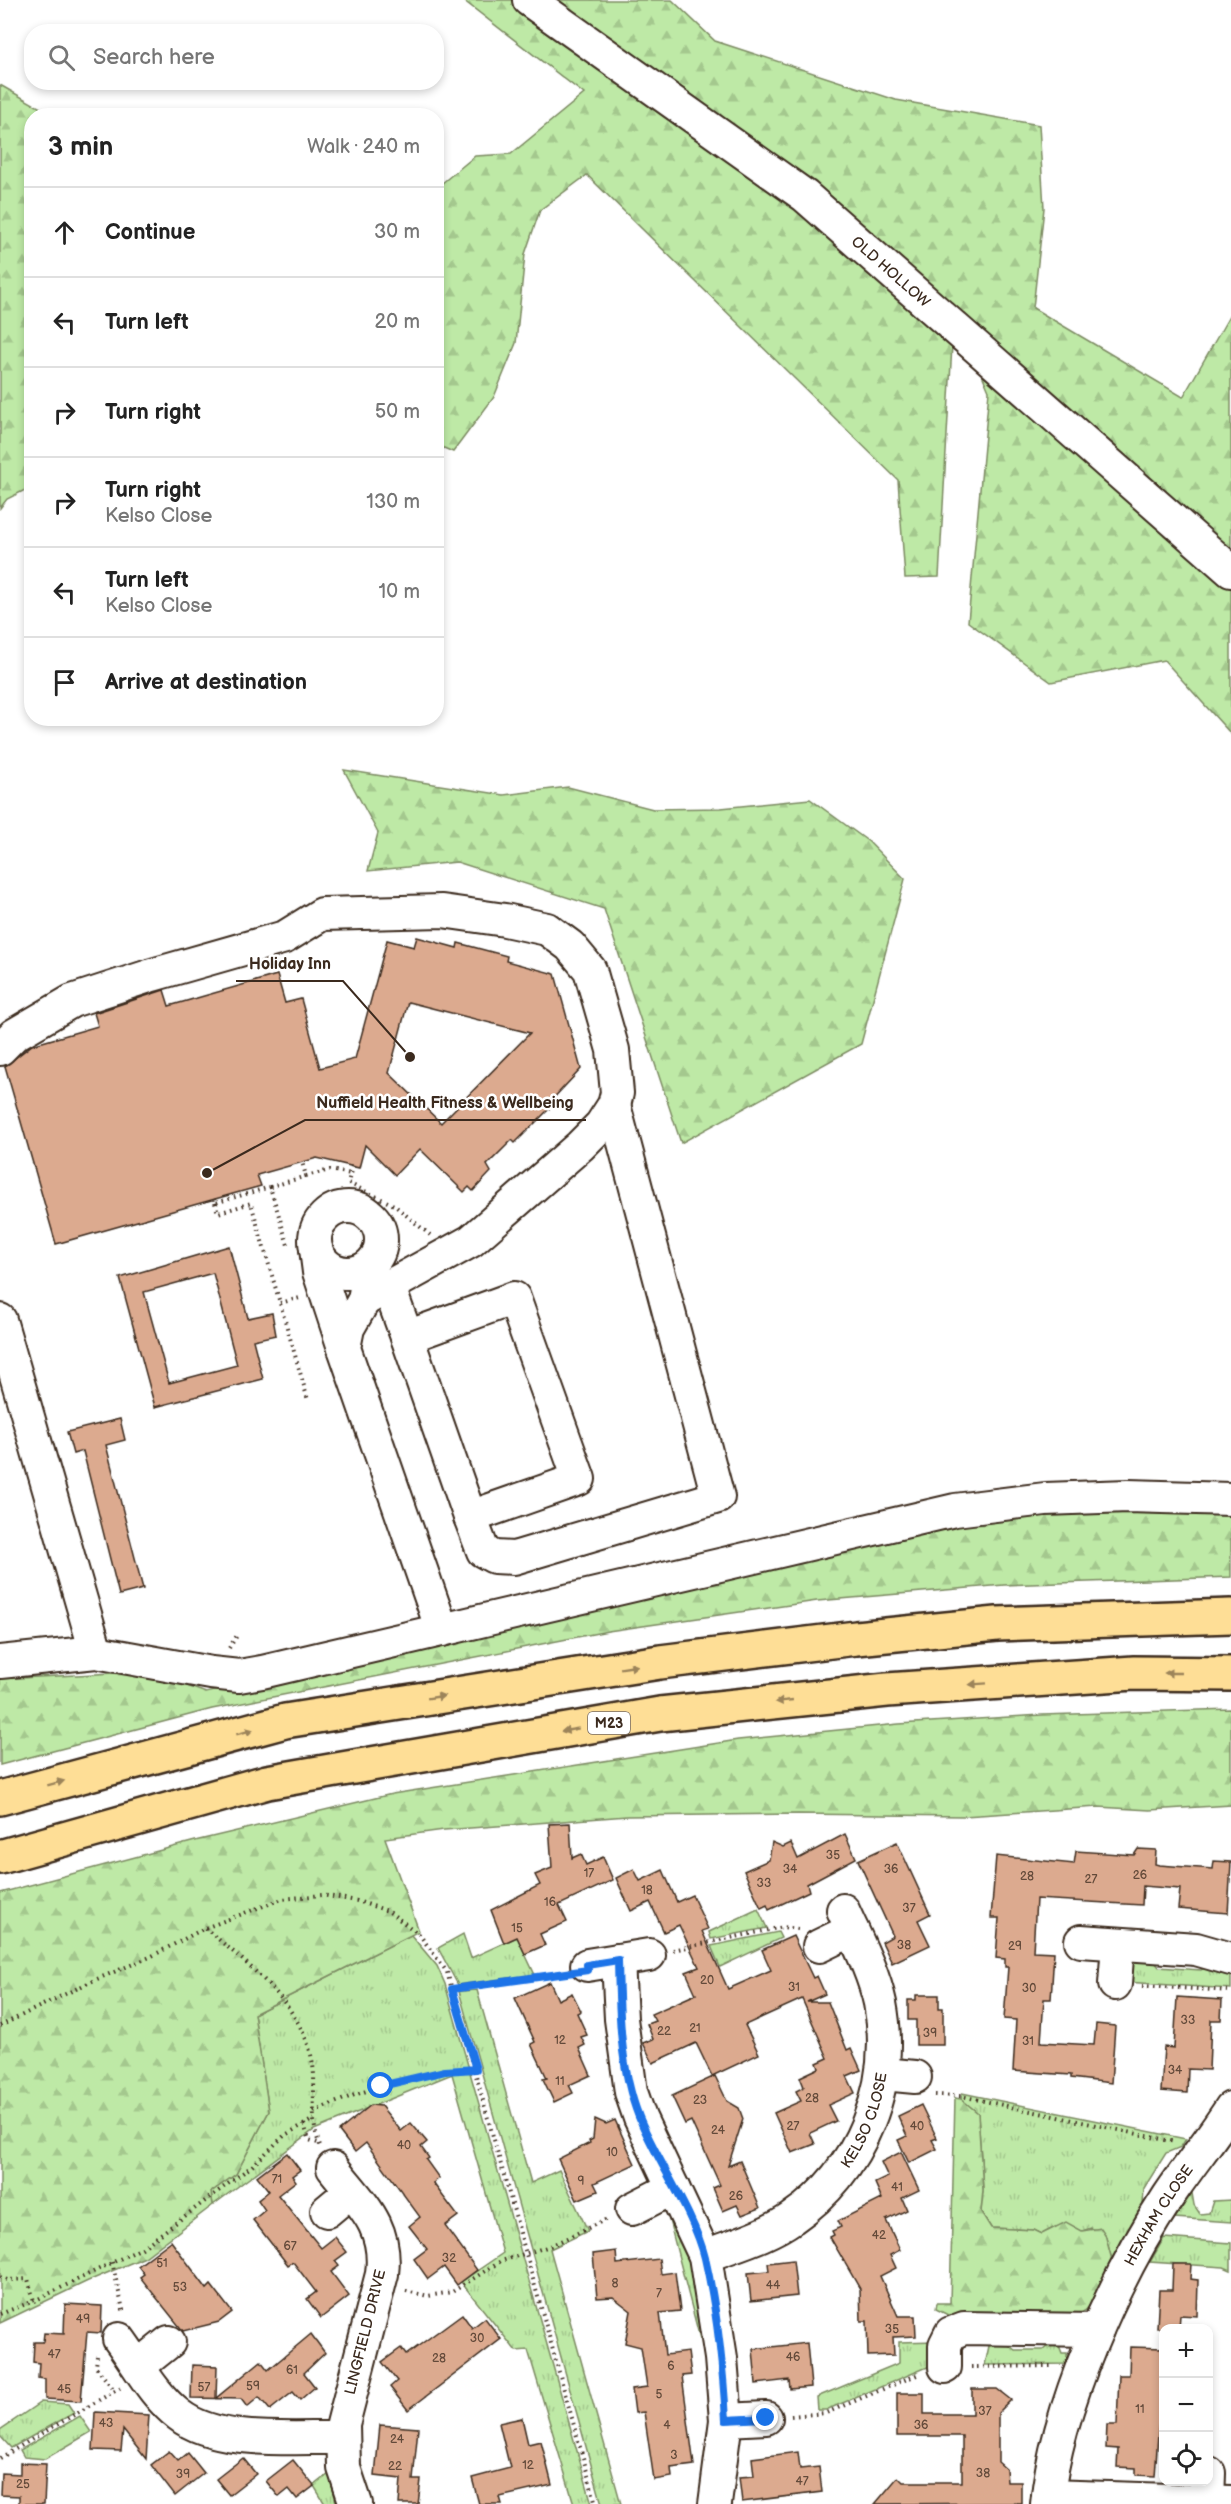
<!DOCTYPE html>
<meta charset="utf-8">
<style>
:root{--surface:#fff;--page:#f2f2f2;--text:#222;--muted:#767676;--line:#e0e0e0}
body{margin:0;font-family:"Balsamiq Sans",sans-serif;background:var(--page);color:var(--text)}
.controls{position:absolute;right:18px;bottom:18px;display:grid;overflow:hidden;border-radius:12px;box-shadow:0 3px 9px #0003}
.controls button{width:54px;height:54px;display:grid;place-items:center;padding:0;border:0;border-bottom:2px solid var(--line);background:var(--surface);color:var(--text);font:30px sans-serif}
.stop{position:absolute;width:18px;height:18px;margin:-14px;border:4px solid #1a73e8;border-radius:50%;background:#fff}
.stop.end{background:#1a73e8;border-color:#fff;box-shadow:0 2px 6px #0008}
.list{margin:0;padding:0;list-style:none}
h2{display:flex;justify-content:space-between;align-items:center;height:78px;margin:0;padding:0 24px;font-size:26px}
h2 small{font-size:20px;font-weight:400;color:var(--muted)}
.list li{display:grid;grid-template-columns:39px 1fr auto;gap:18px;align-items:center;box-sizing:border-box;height:90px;padding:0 24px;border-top:2px solid var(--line)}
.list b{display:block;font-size:22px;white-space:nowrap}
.list p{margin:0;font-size:20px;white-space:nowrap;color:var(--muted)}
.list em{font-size:20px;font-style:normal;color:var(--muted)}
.icon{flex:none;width:33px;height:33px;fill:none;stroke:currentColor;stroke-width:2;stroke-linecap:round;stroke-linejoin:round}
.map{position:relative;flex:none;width:1231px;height:2504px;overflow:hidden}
.search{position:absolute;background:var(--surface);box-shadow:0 3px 9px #0003;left:24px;top:24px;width:420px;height:66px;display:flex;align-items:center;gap:15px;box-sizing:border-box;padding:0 21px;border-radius:24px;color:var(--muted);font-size:22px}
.panel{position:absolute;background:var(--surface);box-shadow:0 3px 9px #0003;left:24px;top:108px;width:420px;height:618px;border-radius:24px}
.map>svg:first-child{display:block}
</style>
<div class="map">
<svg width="1231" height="2504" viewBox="0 0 1231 2504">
<defs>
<pattern id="grass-tufts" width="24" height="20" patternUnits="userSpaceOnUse" patternTransform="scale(1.5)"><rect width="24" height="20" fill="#bee9a6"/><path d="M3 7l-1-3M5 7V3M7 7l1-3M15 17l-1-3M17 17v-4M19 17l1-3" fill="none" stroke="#a4c88e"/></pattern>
<pattern id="forest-firs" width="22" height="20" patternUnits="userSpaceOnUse" patternTransform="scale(1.5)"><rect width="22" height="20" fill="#bee9a6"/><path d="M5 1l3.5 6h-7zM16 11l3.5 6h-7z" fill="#a4c88e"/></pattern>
</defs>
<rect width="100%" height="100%" fill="#fff"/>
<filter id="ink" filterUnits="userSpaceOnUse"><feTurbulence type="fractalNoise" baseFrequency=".0167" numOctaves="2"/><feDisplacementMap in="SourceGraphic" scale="12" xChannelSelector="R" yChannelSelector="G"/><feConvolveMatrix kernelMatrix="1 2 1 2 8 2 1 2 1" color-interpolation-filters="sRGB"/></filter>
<g filter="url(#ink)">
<g fill="url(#grass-tufts)" stroke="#7c8a62" stroke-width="1.5">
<path d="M758,1909l9,19 -56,11 -2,-7z"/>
<path d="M778,1932l3,6 -61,29 -9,-21z"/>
<path d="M463,1934l8,24 46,-21 18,38 -77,10 -20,-37z"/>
<path d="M411,1935l26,31 8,18 147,520h-18l-46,-154 -12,1 -55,-69 42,-29 -51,-179 -138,56 -101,75 -2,-13 25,-18 33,-63 -15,-97z"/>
<path d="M1151,1957l8,10 42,3 12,-8 18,9v18l-105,-7 4,-15 5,-7z"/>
<path d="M477,1990l54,193 28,-13 29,61 -38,18 71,255h-19l-143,-513z"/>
<path d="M962,2093l224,46 -5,8 -15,6 -22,35 -1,17 -31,55 -7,-26 -14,-6 -9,3 -27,-4 -13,7 -8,-4 -43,-2 -10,-16 2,-22 -5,-77 -17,-14z"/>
<path d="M1192,2193l2,12 6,9 9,-1 4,-12 18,-1v22l-56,-4z"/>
<path d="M672,2216l17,28 16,97 -5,-2 -31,-119z"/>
<path d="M1164,2238l67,5v27l-7,-3 -74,-5z"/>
<path d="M937,2341v22l-111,47h-8l-1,-13 82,-34v-21z"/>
<path d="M995,2342h10l10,8h28l10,-8 5,1 4,10h5v11l-82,1 4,-19z"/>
<path d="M41,2402l27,2 6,9 -63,35 -11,-12v-6z"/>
<path d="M80,2416l11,16 -46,27 -21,-2 -4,-7z"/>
<path d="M329,2474l7,27 1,3h-12l-11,-18z"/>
</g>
<g fill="url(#forest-firs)" stroke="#7c8a62" stroke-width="1.5">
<path d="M463,0h209l43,41 181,59 143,25 5,83 -11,100 150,89 48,-84v421l-67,-74 -113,22 -83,-60 21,-231 -35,-82 -15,268 -34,1 -7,-98 -311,-305 -47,35 -15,44 -9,89 -22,54 -41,55 -16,-7 -1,-257 39,-32 36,-2 73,-60z"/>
<path d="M0,85l53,30 -21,1 -1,371 -24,12 -7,9z"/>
<path d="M344,770l160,25 64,-8 85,22 68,-1 89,-9 59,43 36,37 -44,165 -180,99 -77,-234 -147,-47 -89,9 10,-38z"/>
<path d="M1083,1510l148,3v64l-227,8 -187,16 -209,30 -396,78 -212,56v-86l115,-6 45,3 46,17 385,-90 333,-72 66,-11z"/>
<path d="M1231,1709v96l-81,5 -52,-3 -134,9 -166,-2 -171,2 -183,14 -59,8 34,93 -165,83 15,97 -33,63 -25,18 2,13 -68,52 -57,24 -88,42v-430l199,-53 193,-46 346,-54 161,-16 143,-9z"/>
<path d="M955,2098l6,1 17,14 5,77 -2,22 10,16 43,2 8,4 24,-12 16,9 19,-3 4,6 7,26 -20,42 -6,8 -11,7 -125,-1 -14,-7 1,-6h13z"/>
</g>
<g fill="#dcaa8f" stroke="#3b2a1e" stroke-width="1.5" fill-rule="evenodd">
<path d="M417,937l40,11 1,-5 49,13 -1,5 49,13 26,95 -35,37 3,3 -34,34 -3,-3 -25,25 4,7 -18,19 -4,-4 -5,5 -44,-43 -25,26 -30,-30 -6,23 -42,-10 -60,17 4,11 -205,58 -51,-178 27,-21 66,-19 -4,-13 70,-23 5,16 108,-31 8,28 16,-4 19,69 35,-9 32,-119 27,7zM408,1002l122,31 -89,90 -52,-50z"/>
<path d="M229,1246l19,72 24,-5 4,22 -23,5 10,39 -108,28 -35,-129zM213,1273l24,92 -68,18 -25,-91z"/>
<path d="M120,1419l5,21 -19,5 37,144 -24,6 -36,-144 -10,3 -6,-22z"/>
<path d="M570,1823l2,35 9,-4 5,11 17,-8 10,23 -54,25 8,17 -27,12 5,11 -20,9 -8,-17 -13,6 -13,-33 49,-25 -5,-10 17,-7 -3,-44z"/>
<path d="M845,1834l11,24 -49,26 2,7 -40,19 -2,-5 -6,3 -17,-37 25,-11 3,-18 11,5 8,-4 7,16z"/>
<path d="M897,1842l33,72 -12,6 12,25 -38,18 -10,-21 11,-6 -35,-76z"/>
<path d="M1138,1849l18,1 -1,14 4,1 54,4 1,-8 17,1 -3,51 -50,-4 2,-20 -37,-3 -1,19 -106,-6 -3,52 21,1 -3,47h-7l-3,43 53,3 2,-21 19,2 -4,57 -40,-5v-3l-58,-4 3,-51 -12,-1 4,-52h-3v-8l-9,-1 3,-40h-8l5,-62 78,8 2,-13 58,4z"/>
<path d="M634,1869l6,12 23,-11 14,32 15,-7 16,34 -6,2 26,58 43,-19 -9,-20 31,-14 20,42 4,-2 8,18 -18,8h21l19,48 4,-2 10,22 -14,6 8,17 -27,12 8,16 -26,12 5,11 -23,9 -18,-40 27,-12 -5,-10 8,-4 -4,-10 19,-9 -2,-5 11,-5 -26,-59 -57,26 14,29 -47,22 -16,-33 -43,20 -10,-20 10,-4 -6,-15 8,-3 -4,-7 45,-20 -10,-22 13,-5 -20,-42 -15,7 -14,-30 -19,9 -15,-33z"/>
<path d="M550,1982l8,18 14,-7 9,18 -4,2 10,22 -6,2 4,8 -6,3 12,27 -22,10 4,8 -19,9 -11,-23 4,-1 -16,-34 4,-2 -20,-44z"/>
<path d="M916,1995h23v13h4v37h-27v-25h-8v-20h8z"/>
<path d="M1177,1997l45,3 -1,20h-10l-2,50 -21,-1 -1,24 -26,-2 3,-44 10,1z"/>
<path d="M715,2076l12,25 12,7 4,11 -15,47 12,-5 20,47 -18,7 -5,-10 -14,6 -10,-23 7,-3 -29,-64 -6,3 -13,-28z"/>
<path d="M371,2105l10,1 20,25 10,-8 16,19 -6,5 8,11 -3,2 13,18 -6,5 25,33 -13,10 32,44 -20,15 -13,-18 -16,12 -14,-20 13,-10 -18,-23 11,-9 -54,-74 -11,9 -16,-21z"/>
<path d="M921,2105l16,33 -5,2 5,9 -28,14 -11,-23 9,-4 -9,-20z"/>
<path d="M595,2119l11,5 9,-4 20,44 -41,19 4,8 -21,9 -19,-41 32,-16 -1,-2 4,-2z"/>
<path d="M901,2152l18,38 -17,8 5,12 -21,10 14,30 -10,5 6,13 -16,8 18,40h17l1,20 -23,1 1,18 -26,1 -1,-35h-6l-1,-32 -30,-52 4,-2 -2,-4 9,-4 -3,-6 44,-22 -7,-16 13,-6 -7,-15z"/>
<path d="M287,2153l13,17 -8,6 4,5 -18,14 43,53 14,-11 12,15 -12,9 4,5 -8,6 18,24 -28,22 -14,-19 9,-7 -23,-30 -5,3 -35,-45 12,-10 -7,-10 11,-9 -12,-15z"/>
<path d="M171,2241l36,48 4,-4 21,27 -13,10 -36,9 -43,-54 4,-3 -6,-8z"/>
<path d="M616,2251l1,13 42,-5 2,15 14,-2 5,39 -20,2 5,42 23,-3 3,23 -9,1 12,89 -23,3 1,9 -18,3 -10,-68 -9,1 -3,-24 15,-2 -6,-40 -16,-4 6,-32 -18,-14 -16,1 -4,-44z"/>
<path d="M793,2260l4,36 -46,5 -3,-28 21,-2 -1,-8z"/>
<path d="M1173,2264h18l-1,15 8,1 -1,36 -17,-1 -1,13h-22l2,-38h13z"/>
<path d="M65,2304l37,2 -1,27 -14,-1 -6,69 -36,-2v-20l-7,-1 1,-15 -6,-1 1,-20h9l1,-9 20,1z"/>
<path d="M462,2314l10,14 13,-10 16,21 -93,71 -18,-23 7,-6 -15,-19 19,-14 5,7z"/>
<path d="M311,2334l14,19 -21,20 11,14 -15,13 -7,-8 -23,18 -11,-13 -12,10 -6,-8 -50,-1 1,-33 25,1 -1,32 45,-37 7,9z"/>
<path d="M807,2343l4,44 -21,2 -1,-9 -33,4 -3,-35z"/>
<path d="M1130,2347l34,1 -2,73h-3l-4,55 -19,-1v-7l-19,-1 1,-18 -12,-1 1,-23h10l2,-50h10z"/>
<path d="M972,2389h25l14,11 -13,13v49l8,7 1,13h14v21l-146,1 23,-27 5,5h59v-46h-65v-43h27v21h48z"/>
<path d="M95,2412l54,3 -3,44 -23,-29 -2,21 -28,-1z"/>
<path d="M522,2418l6,26 13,-3 11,44 -52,12 2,7h-23l-7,-26 38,-10 -11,-45z"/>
<path d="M380,2425l38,3 -5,52h8l-3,24h-19l2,-25 -26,-3z"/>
<path d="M169,2451l9,10 10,-8 16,20 -29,23 -24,-31z"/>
<path d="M798,2452l2,17 19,-2 3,25 -80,10 -3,-25 15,-1 -2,-18z"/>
<path d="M243,2458l13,16 -27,21 -13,-16z"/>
<path d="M293,2460l21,26 -17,13 -8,-10 -10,8 -13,-16z"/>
<path d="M20,2463l26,1 -2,40h-25v-8l-19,-1 1,-22 19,1z"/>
</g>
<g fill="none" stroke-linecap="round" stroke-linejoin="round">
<defs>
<g id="minor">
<path id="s1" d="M529,0l276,196 426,375"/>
<path d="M0,1049l14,-14 58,-34 80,-26 133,-38 37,-23 120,-3 63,9 42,9 23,17 20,24 23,80 4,43 -3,12 -13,20 -21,21 -109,95 -107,59"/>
<circle cx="348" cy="1240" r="33"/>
<path d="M316,1249l3,23 25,76"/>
<path d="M370,1265l-6,35 -16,28 -4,20 98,282"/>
<path d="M388,1285l19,52"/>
<path d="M514,1298l65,181 -109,38 -63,-180z"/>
<path d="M0,1320l96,332"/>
<path d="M470,1517l13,34 11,6 20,1 204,-61 -104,-392"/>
<path d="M0,1662l96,-10 115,21 28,3 23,-4 693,-162 90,-11 83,-3 103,3"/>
<path d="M1081,1941l115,8 35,10"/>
<path d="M819,1946l33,-16"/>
<path d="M618,1960l3,59 10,73 9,26 65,138 16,102 5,62 -11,84"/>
<path d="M587,1965l62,-10"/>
<path d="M1115,1984l3,-40"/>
<path d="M883,2074l32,3"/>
<path d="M333,2168c28,36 55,57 49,106l-39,150 1,44 12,36"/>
<path d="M632,2209l41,-21"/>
<path d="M327,2211l24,-20"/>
<path id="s2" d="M705,2256c28,-11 62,-20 87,-38 69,-47 104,-134 88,-215 -7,-32 -24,-64 -37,-93"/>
<path d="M119,2339c18,24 35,57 60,76 38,30 115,22 162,23"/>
<path d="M139,2366l30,-24"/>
<path d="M945,2367v-22l6,-12 13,-5 133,2"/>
<path d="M726,2420l40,-2"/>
<path d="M1048,2496l183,6"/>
<path d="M1208,2501l1,-28"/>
<path id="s3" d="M1047,2504c9,-96 68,-227 121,-307 20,-30 43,-58 63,-89"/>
</g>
<g id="highway">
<path d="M0,1798l285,-77 375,-59 196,-24 141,-14 234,-8"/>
<path d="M0,1857l267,-75 393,-68 227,-24 247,-17 97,1"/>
</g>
</defs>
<use href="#minor" stroke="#3b2a1e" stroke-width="36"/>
<use href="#highway" stroke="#3b2a1e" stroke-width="38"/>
<g stroke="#3b2a1e" stroke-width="4" stroke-dasharray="1.5 4.5" stroke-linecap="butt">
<path d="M352,1166l-4,17 46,22 36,30"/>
<path d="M306,1176l24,-6 21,4"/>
<path d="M270,1187l36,-11 -4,-14"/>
<path d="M214,1199l1,4 55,-16 18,58"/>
<path d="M215,1203l3,10 33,-10 57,197"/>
<path d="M280,1303l20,-5"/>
<path d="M229,1648l9,-14"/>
<path d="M205,1928c42,36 99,77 108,137 4,27 -5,57 8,82"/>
<path d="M673,1950l110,-23 15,2"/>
<path d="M1142,1986l89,5"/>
<path d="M452,1989l109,-15"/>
<path d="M0,2026l90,-44 60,-25 55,-29 77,-29 40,-4 35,6 31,10 31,23 28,38 149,532"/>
<path d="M935,2095l26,1 214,46"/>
<path d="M314,2112c51,-24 105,-39 162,-43"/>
<path d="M304,2124l5,16 9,3"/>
<path d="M112,2262l12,52"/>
<path d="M0,2277l7,3 21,-1 6,22"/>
<path d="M406,2291l22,5 24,-4 49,-31 49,-15 57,-27"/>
<path d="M0,2314l34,-13 108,-53 110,-82 33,-31 29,-16"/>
<path d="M97,2356l-1,11 19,24"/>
<path d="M971,2367l82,-1"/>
<path d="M791,2416l35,-3 93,-39"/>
<path d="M0,2458l120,-70"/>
</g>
<use href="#minor" stroke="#fff" stroke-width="32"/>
<use href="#highway" stroke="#fede96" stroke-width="33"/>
</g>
<defs><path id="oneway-solid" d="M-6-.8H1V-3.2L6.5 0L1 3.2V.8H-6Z" transform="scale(1.5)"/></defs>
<g fill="#9c845a">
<use href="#oneway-solid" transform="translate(629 1667) rotate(-9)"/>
<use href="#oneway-solid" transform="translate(1173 1673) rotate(-180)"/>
<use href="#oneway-solid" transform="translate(978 1684) rotate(176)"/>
<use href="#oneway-solid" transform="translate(436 1697) rotate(-9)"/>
<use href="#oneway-solid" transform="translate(784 1701) rotate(174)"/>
<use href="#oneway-solid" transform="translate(570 1730) rotate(170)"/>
<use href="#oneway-solid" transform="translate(245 1732) rotate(-15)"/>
<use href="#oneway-solid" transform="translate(56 1783) rotate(-15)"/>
</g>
</g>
<g fill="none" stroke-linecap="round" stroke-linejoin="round" filter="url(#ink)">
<path stroke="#1a73e8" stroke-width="8" d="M381,2086l64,-15 31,-2 -24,-80 136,-19 -1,-5 31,-5c1,51 2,109 21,157 18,44 55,96 66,141 12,52 18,109 21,162l40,-2"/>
</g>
<g text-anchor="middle" stroke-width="5" stroke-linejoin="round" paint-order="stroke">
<g font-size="12" fill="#634a3a">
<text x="833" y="1859">35</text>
<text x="790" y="1873">34</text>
<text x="891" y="1873">36</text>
<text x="589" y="1877">17</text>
<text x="1140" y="1879">26</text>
<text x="1027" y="1880">28</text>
<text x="1091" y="1883">27</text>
<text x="764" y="1887">33</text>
<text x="647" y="1894">18</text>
<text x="550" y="1906">16</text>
<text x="909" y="1912">37</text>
<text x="517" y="1932">15</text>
<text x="904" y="1949">38</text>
<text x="1015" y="1950">29</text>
<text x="707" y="1984">20</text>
<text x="794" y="1991">31</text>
<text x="1029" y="1992">30</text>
<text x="1188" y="2024">33</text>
<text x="695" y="2032">21</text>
<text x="664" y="2035">22</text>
<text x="930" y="2037">39</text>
<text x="560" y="2044">12</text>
<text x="1028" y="2045">31</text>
<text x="1175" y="2074">34</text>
<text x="560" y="2085">11</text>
<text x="812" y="2102">28</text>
<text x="700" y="2104">23</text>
<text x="793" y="2130">27</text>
<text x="917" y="2130">40</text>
<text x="718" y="2134">24</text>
<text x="404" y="2149">40</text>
<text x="612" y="2156">10</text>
<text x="277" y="2183">71</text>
<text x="581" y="2185">9</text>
<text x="897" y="2191">41</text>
<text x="736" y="2200">26</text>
<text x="879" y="2239">42</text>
<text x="290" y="2250">67</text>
<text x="449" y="2262">32</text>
<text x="162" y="2267">51</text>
<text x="615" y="2287">8</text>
<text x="773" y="2289">44</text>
<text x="180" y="2291">53</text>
<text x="659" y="2297">7</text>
<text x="83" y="2323">49</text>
<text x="892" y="2333">35</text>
<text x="477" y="2342">30</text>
<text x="54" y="2358">47</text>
<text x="793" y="2361">46</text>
<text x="439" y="2362">28</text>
<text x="671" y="2370">6</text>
<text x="292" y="2374">61</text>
<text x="253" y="2390">59</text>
<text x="204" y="2391">57</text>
<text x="64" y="2393">45</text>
<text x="659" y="2398">5</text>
<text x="1140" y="2413">11</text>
<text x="985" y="2415">37</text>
<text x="106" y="2427">43</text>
<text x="667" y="2429">4</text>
<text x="921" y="2429">36</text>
<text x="397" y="2443">24</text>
<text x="674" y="2459">3</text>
<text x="528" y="2469">12</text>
<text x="395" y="2470">22</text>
<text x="983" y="2477">38</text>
<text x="183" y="2478">39</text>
<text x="802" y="2485">47</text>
<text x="23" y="2488">25</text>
</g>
<rect fill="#fff" stroke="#766a62" stroke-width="1.5" x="588" y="1712" width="42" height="22" rx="4.5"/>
<g font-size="14" font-weight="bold" fill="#3b2a1e">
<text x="609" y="1728">M23</text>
</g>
<g font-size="15" fill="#3b2a1e" stroke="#fff">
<text dy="5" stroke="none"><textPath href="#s1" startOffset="453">OLD HOLLOW</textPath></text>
<text dy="5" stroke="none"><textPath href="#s2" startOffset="220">KELSO CLOSE</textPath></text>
<text dy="5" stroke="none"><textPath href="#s3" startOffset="312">HEXHAM CLOSE</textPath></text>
<text transform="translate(365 2332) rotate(-76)" y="5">LINGFIELD DRIVE</text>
</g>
</g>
<path fill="none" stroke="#3b2a1e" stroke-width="2" d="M410 1057L343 981H236M207 1173L305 1120H586"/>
<g fill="#3b2a1e" stroke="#fff" stroke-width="2">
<circle cx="410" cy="1057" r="6"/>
<circle cx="207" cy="1173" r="6"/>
</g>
<g font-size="16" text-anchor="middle" font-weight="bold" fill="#3b2a1e" stroke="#fff" stroke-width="5" stroke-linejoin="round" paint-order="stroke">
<text x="290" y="969">Holiday Inn</text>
<text x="445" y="1108">Nuffield Health Fitness &amp; Wellbeing</text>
</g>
</svg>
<div class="controls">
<button>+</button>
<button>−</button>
<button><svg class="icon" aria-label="locate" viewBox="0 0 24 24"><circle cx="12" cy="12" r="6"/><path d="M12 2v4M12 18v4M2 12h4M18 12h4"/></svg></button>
</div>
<div class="stop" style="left:381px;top:2086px"></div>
<div class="stop end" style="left:766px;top:2418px"></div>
<div class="search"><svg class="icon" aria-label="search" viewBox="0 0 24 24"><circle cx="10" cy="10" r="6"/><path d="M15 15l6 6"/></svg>Search here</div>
<section class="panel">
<h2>3 min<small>Walk · 240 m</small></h2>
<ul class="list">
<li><svg class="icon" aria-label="ahead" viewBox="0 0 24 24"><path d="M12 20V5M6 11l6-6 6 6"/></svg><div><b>Continue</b></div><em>30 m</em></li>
<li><svg class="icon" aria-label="left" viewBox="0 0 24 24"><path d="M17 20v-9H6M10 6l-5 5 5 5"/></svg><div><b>Turn left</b></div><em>20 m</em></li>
<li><svg class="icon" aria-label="right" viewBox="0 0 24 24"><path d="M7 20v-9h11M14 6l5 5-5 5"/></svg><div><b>Turn right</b></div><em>50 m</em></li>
<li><svg class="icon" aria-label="right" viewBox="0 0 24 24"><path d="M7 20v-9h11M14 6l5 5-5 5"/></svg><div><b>Turn right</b><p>Kelso Close</p></div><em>130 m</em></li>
<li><svg class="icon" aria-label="left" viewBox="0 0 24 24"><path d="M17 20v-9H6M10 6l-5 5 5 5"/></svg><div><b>Turn left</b><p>Kelso Close</p></div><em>10 m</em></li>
<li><svg class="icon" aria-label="arrive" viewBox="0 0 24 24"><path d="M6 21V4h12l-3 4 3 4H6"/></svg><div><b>Arrive at destination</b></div></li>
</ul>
</section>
</div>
